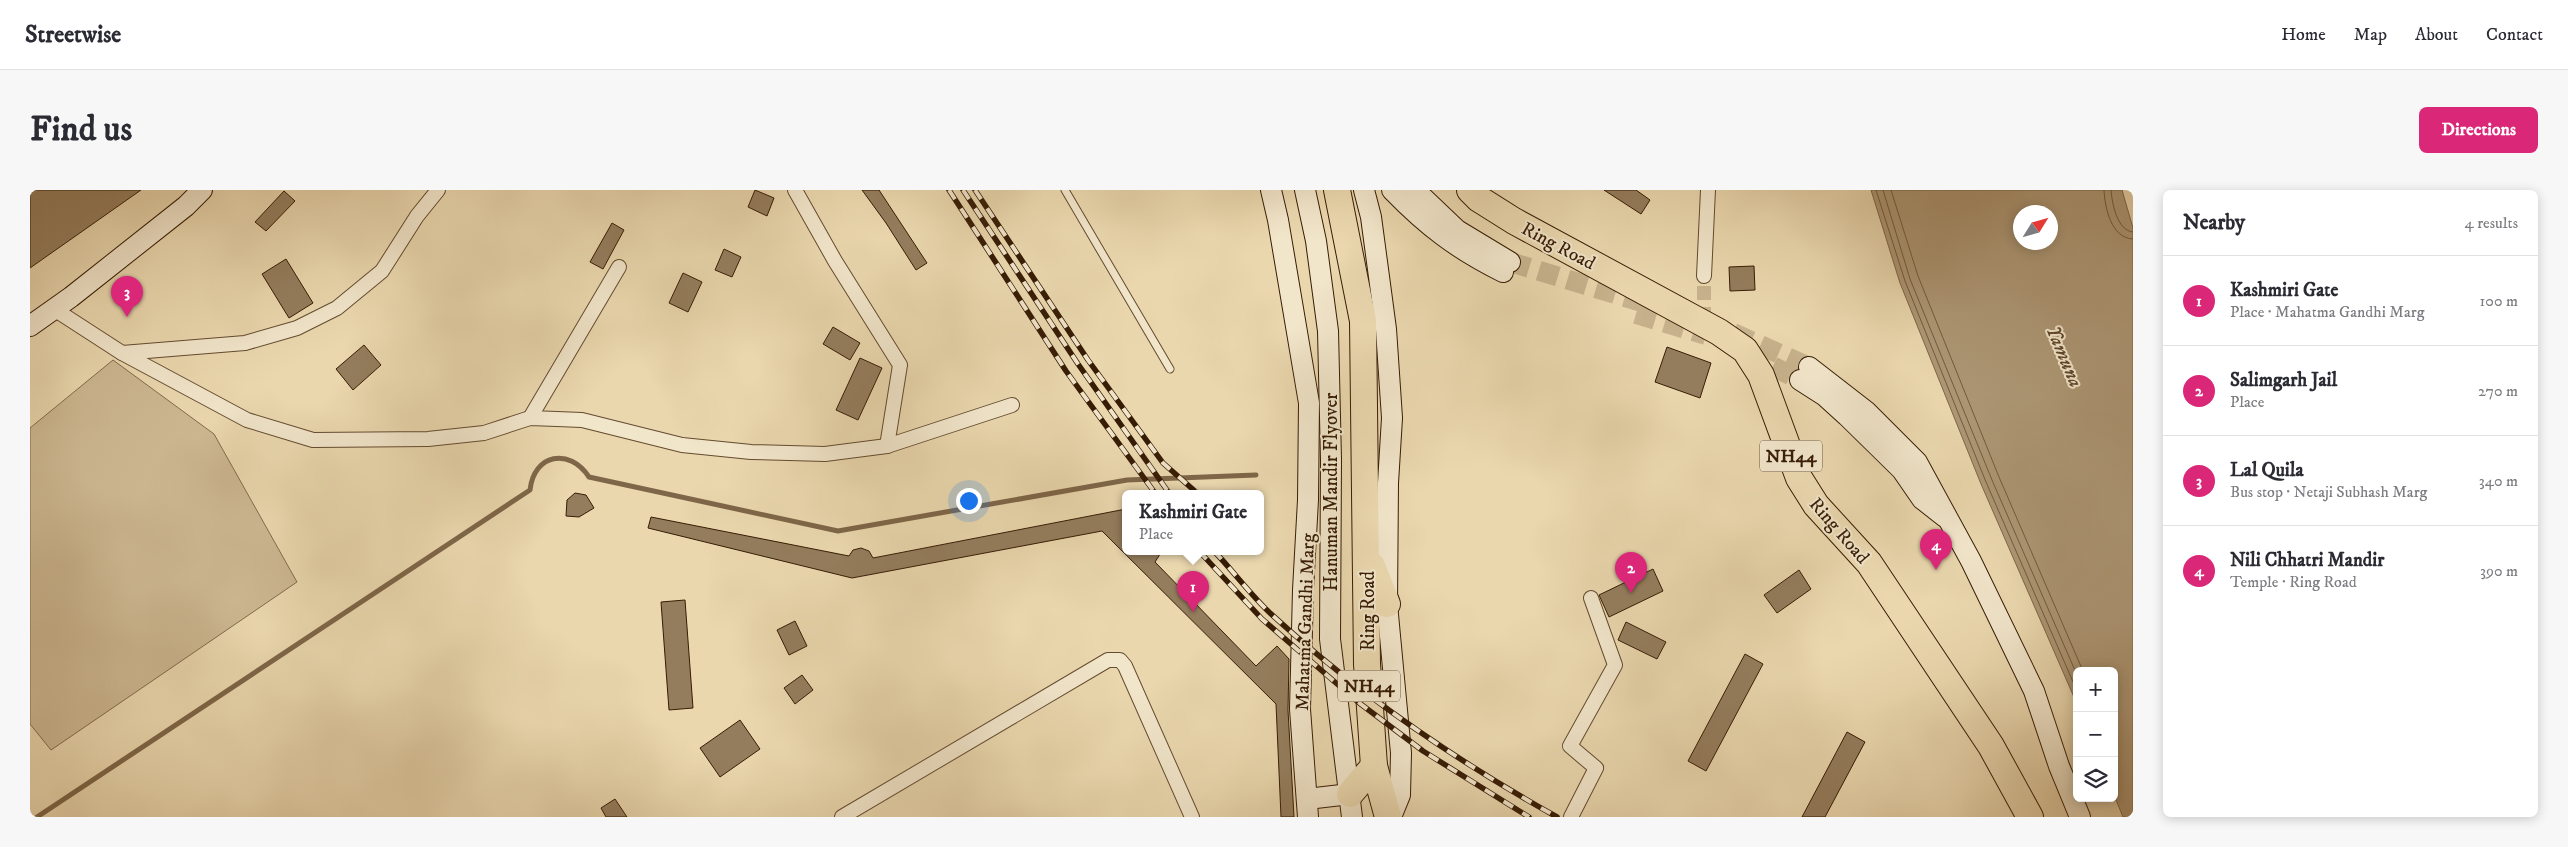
<!DOCTYPE html>
<meta charset="utf-8">
<style>
:root{--surface:#fff;--page:#f7f7f7;--text:#2b2b33;--muted:#7c7c81;--line:#e1e1e2;--accent:#db2777}
body{margin:0;font-family:"IM FELL DW Pica",serif;background:var(--page);color:var(--text)}
.controls{position:absolute;right:15px;bottom:15px;display:grid;overflow:hidden;border-radius:8px;box-shadow:0 2px 12px #0003}
.controls button{width:45px;height:45px;display:grid;place-items:center;padding:0;border:0;border-bottom:1px solid var(--line);background:var(--surface);color:var(--text);font:25px sans-serif}
.compass{position:absolute;left:1983px;top:15px;width:45px;height:45px;border-radius:50%;background:var(--surface);box-shadow:0 2px 12px #0003;rotate:53deg}
.you{position:absolute;left:938px;top:310px;width:18px;height:18px;margin:-12px;border:4px solid #fff;border-radius:50%;background:#1a73e8;box-shadow:0 0 0 8px #1a73e833}
.badge{display:grid;place-items:center;width:32px;height:32px;border-radius:50%;background:var(--accent);color:#fff;font-size:16px;font-weight:700}
.pin{position:absolute;translate:-50% -41px;filter:drop-shadow(0 1px 2px #0008)}
.pin::after{content:'';position:absolute;top:26px;width:18px;height:15px;background:inherit;clip-path:polygon(0 0,100% 0,50% 100%)}
.popup{position:absolute;left:1092px;top:300px;width:142px;height:65px;box-sizing:border-box;display:grid;place-content:center;border-radius:8px;background:var(--surface);filter:drop-shadow(0 1px 4px #0005);font-size:16px;white-space:nowrap;color:var(--muted)}
.popup b{font-size:19px;color:var(--text)}
.popup::after{content:'';position:absolute;left:50%;top:100%;margin-left:-10px;border:10px solid transparent;border-top-color:var(--surface)}
.list{margin:0;padding:0;list-style:none}
h2{display:flex;justify-content:space-between;align-items:center;height:65px;margin:0;padding:0 20px;font-size:21px}
h2 small{font-size:16px;font-weight:400;color:var(--muted)}
.list li{display:grid;grid-template-columns:32px 1fr auto;gap:15px;align-items:center;box-sizing:border-box;height:90px;padding:0 20px;border-top:1px solid var(--line)}
.list b{display:block;font-size:19px;white-space:nowrap}
.list p{margin:0;font-size:16px;white-space:nowrap;color:var(--muted)}
.list em{font-size:16px;font-style:normal;color:var(--muted)}
.icon{flex:none;width:28px;height:28px;fill:none;stroke:currentColor;stroke-width:2;stroke-linecap:round;stroke-linejoin:round}
.map{position:relative;flex:none;width:2103px;height:627px;overflow:hidden;border-radius:8px}
header{display:flex;align-items:center;gap:30px;box-sizing:border-box;height:70px;padding:0 25px;background:var(--surface);border-bottom:1px solid var(--line)}
header strong{font-size:24px}
nav{display:flex;gap:28px;margin-inline-start:auto;font-size:18px}
.intro{display:flex;align-items:center;justify-content:space-between;box-sizing:border-box;height:120px;padding:0 30px}
h1{margin:0;font-size:35px}
.button{padding:12px 22px;border-radius:8px;background:var(--accent);color:#fff;font-size:18px;font-weight:700}
main{display:flex;gap:30px;padding:0 30px}
aside{flex:1;background:var(--surface);border-radius:8px;box-shadow:0 2px 12px #0003}
.map>svg:first-child{display:block}
</style>
<header>
<strong>Streetwise</strong>
<nav><a>Home</a><a>Map</a><a>About</a><a>Contact</a></nav>
</header>
<div class="intro"><h1>Find us</h1><a class="button">Directions</a></div>
<main>
<div class="map">
<svg width="2103" height="627" viewBox="0 0 2103 627">
<rect width="100%" height="100%" fill="#ead7ae"/>
<filter id="stains"><feTurbulence type="fractalNoise" baseFrequency=".004" numOctaves="4"/><feColorMatrix values="0 0 0 0 .2 0 0 0 0 .09 0 0 0 0 .02 0 0 0 .5 -.17"/></filter>
<radialGradient id="worn" r=".72"><stop offset=".6" stop-color="#630" stop-opacity="0"/><stop offset="1" stop-color="#630" stop-opacity=".3"/></radialGradient>
<path fill="#ccb791" stroke="#826a4b" d="M83,170l101,74 83,148 -246,168 -21,-26v-296z"/>
<path fill="#ad9775" stroke="#7e6648" fill-rule="evenodd" d="M1841,0h251l11,38v589h-10l-9,-22v-124h-37v33l-96,-220 -81,-201zM1990,22h30v30h-30z"/>
<g fill="none" stroke-linecap="round" stroke-linejoin="round">
<g stroke="#725a3d" stroke-width="1">
<path d="M1846,0l29,91 81,201 91,209"/>
<path d="M1853,0l27,89 82,201 85,195"/>
<path d="M1861,0l27,86 81,201 84,194"/>
<path d="M2074,0c1,18 7,48 29,49"/>
<path d="M2081,0c1,13 6,41 22,42"/>
</g>
<path stroke="#7e6648" stroke-width="5" d="M7,627l493,-327c4,-36 39,-43 59,-13l249,54 289,-51 129,-5"/>
</g>
<g fill="#947d5d" stroke="#371c05">
<path d="M0,0h111l-111,78z"/>
<path d="M725,0l19,8 -7,18 -19,-9z"/>
<path d="M832,0h17l48,73 -11,7 -30,-47z"/>
<path d="M1574,0h32l14,10 -9,14z"/>
<path d="M254,1l11,10 -29,30 -11,-9z"/>
<path d="M582,33l12,7 -21,39 -13,-7z"/>
<path d="M694,59l17,8 -9,20 -17,-7z"/>
<path d="M256,69l27,44 -24,15 -27,-44z"/>
<path d="M1724,76l1,24 -25,1 -1,-24z"/>
<path d="M653,83l19,9 -14,30 -19,-9z"/>
<path d="M803,137l27,16 -10,17 -27,-16z"/>
<path d="M334,155l17,20 -28,25 -17,-21z"/>
<path d="M1637,157l44,16 -11,35 -45,-16z"/>
<path d="M830,168l22,10 -24,52 -22,-10z"/>
<path d="M545,303l11,2 8,13 -15,9 -13,-1 1,-16z"/>
<path d="M1096,319v42h36l-7,11 101,104 21,-20 12,13 -1,51 6,107h-13l-5,-113 -174,-173 -250,47 -204,-50 3,-11 198,39 4,-6 8,-2 8,3 4,7z"/>
<path d="M1623,379l10,22 -54,26 -10,-22z"/>
<path d="M1769,380l12,19 -34,24 -13,-18z"/>
<path d="M655,410l8,108 -24,2 -8,-108z"/>
<path d="M765,431l12,25 -18,9 -12,-25z"/>
<path d="M1596,432l40,20 -9,17 -39,-19z"/>
<path d="M1715,464l18,10 -57,107 -18,-10z"/>
<path d="M772,485l11,15 -18,14 -11,-16z"/>
<path d="M710,530l20,29 -40,28 -20,-29z"/>
<path d="M1817,542l18,10 -40,75h-23z"/>
<path d="M585,609l12,18h-21l-5,-9z"/>
</g>
<g fill="none" stroke-linecap="round" stroke-linejoin="round">
<path stroke="#c6b28c" stroke-width="14" stroke-dasharray="14 7" stroke-linecap="butt" d="M1674,131v-45"/>
<g stroke="#c6b28c" stroke-width="20" stroke-dasharray="20 10" stroke-linecap="butt">
<path d="M1480,72l148,45"/>
<path d="M1606,124l70,21"/>
<path d="M1703,143l76,34"/>
<path d="M1716,163l54,27"/>
</g>
<defs>
<path id="lane" d="M1035,0l105,179"/>
<g id="street">
<path d="M765,0l40,71 65,104 -13,81"/>
<path d="M1674,86l4,-86"/>
<path d="M24,119l68,44 125,67 66,20 115,-1 56,-6 46,-15 27,1 25,1 100,25 69,7 74,2 62,-8 125,-41"/>
<path d="M92,163l123,-10 52,-15 40,-20 45,-37 35,-55 21,-26"/>
<path d="M500,228l89,-151"/>
<path d="M812,627l266,-157h12l5,6 67,151"/>
<path d="M1541,627l25,-49 -26,-22 45,-81 -24,-67"/>
</g>
<g id="secondary">
<path d="M1241,0l7,30 31,183 -1,97 -5,90 -3,119 8,108"/>
<path d="M1275,0l11,51 12,90 3,129 -1,179 22,178"/>
<path d="M1334,0l7,27 15,112 6,89 -4,65 -1,121 14,149 -1,42 -9,22"/>
<path d="M1362,0c36,37 65,59 111,82"/>
<path d="M1385,0l42,40 53,32"/>
<path d="M0,136l41,-29 115,-91 16,-16"/>
<path d="M1779,177l58,45 50,50 54,99 63,130 25,75 21,51"/>
<path d="M1770,190l25,16 22,20 55,54 20,29 23,18"/>
<path d="M1277,609l43,-5"/>
</g>
<g id="highway">
<path d="M1307,0l26,131 4,343 7,102 14,51"/>
<path d="M1440,0l9,9 35,22 205,111 26,18 16,25 38,103 17,27 53,58 122,183 39,71"/>
<path d="M1342,376l15,38"/>
<path d="M1320,604l24,-28"/>
</g>
</defs>
<use href="#lane" stroke="#644b2f" stroke-width="9"/>
<use href="#street" stroke="#644b2f" stroke-width="16"/>
<use href="#secondary" stroke="#371c05" stroke-width="22"/>
<use href="#highway" stroke="#371c05" stroke-width="28"/>
<use href="#lane" stroke="#f1e5ca" stroke-width="7"/>
<use href="#street" stroke="#f1e5ca" stroke-width="14"/>
<use href="#secondary" stroke="#f1e5ca" stroke-width="20"/>
<use href="#highway" stroke="#ead7ae" stroke-width="26"/>
<defs>
<g id="rail">
<path d="M919,0l117,181 89,122"/>
<path d="M933,0l115,174 91,129"/>
<path d="M945,0l113,170 75,103 34,30"/>
<path d="M1169,361l63,68 96,83 65,49 106,66"/>
<path d="M1184,361c19,20 36,43 56,62 87,80 185,147 287,204"/>
</g>
</defs>
<use href="#rail" stroke="#371c05" stroke-width="5.5"/>
<use href="#rail" stroke="#f1e5ca" stroke-width="4" stroke-dasharray="11" stroke-linecap="butt"/>
</g>
<g text-anchor="middle" stroke-width="4" stroke-linejoin="round" paint-order="stroke">
<g fill="#f1e5ca" stroke="#6f5840" stroke-width="1">
<rect x="1730" y="250.5" width="62" height="31" rx="4"/>
<rect x="1308" y="480.5" width="62" height="31" rx="4"/>
</g>
<g font-size="18" font-weight="bold" fill="#371c05">
<text x="1761" y="272">NH44</text>
<text x="1339" y="502">NH44</text>
</g>
<g font-size="19" fill="#371c05" stroke="#f1e5ca">
<text transform="translate(1529 55) rotate(28)" y="7">Ring Road</text>
<text transform="translate(1300 302) rotate(-90)" y="7">Hanuman Mandir Flyover</text>
<text transform="translate(1810 340) rotate(49)" y="7">Ring Road</text>
<text transform="translate(1337 421) rotate(-90)" y="7">Ring Road</text>
<text transform="translate(1274 432) rotate(-88)" y="7">Mahatma Gandhi Marg</text>
</g>
<g font-size="20" font-style="italic" fill="#60472c" stroke="#f1e5ca">
<text transform="translate(2035 166) rotate(67)" y="7">Yamuna</text>
</g>
</g>
<rect width="100%" height="100%" filter="url(#stains)"/>
<rect width="100%" height="100%" fill="url(#worn)"/>
</svg>
<div class="controls">
<button>+</button>
<button>−</button>
<button><svg class="icon" aria-label="layers" viewBox="0 0 24 24"><path d="M12 4l9 5-9 5-9-5zM3 14l9 5 9-5"/></svg></button>
</div>
<svg class="compass" viewBox="-18 -18 36 36"><path d="M0-13l5 13h-10z" fill="#e53935"/><path d="M0 13l5-13h-10z" fill="#7c7c81"/></svg>
<div class="you"></div>
<div class="pin badge" style="left:1163px;top:422px">1</div>
<div class="popup"><b>Kashmiri Gate</b>Place</div>
<div class="pin badge" style="left:1601px;top:403px">2</div>
<div class="pin badge" style="left:97px;top:127px">3</div>
<div class="pin badge" style="left:1906px;top:380px">4</div>
</div>
<aside>
<h2>Nearby<small>4 results</small></h2>
<ul class="list">
<li><span class="badge">1</span><div><b>Kashmiri Gate</b><p>Place · Mahatma Gandhi Marg</p></div><em>100 m</em></li>
<li><span class="badge">2</span><div><b>Salimgarh Jail</b><p>Place</p></div><em>270 m</em></li>
<li><span class="badge">3</span><div><b>Lal Quila</b><p>Bus stop · Netaji Subhash Marg</p></div><em>340 m</em></li>
<li><span class="badge">4</span><div><b>Nili Chhatri Mandir</b><p>Temple · Ring Road</p></div><em>390 m</em></li>
</ul>
</aside>
</main>
